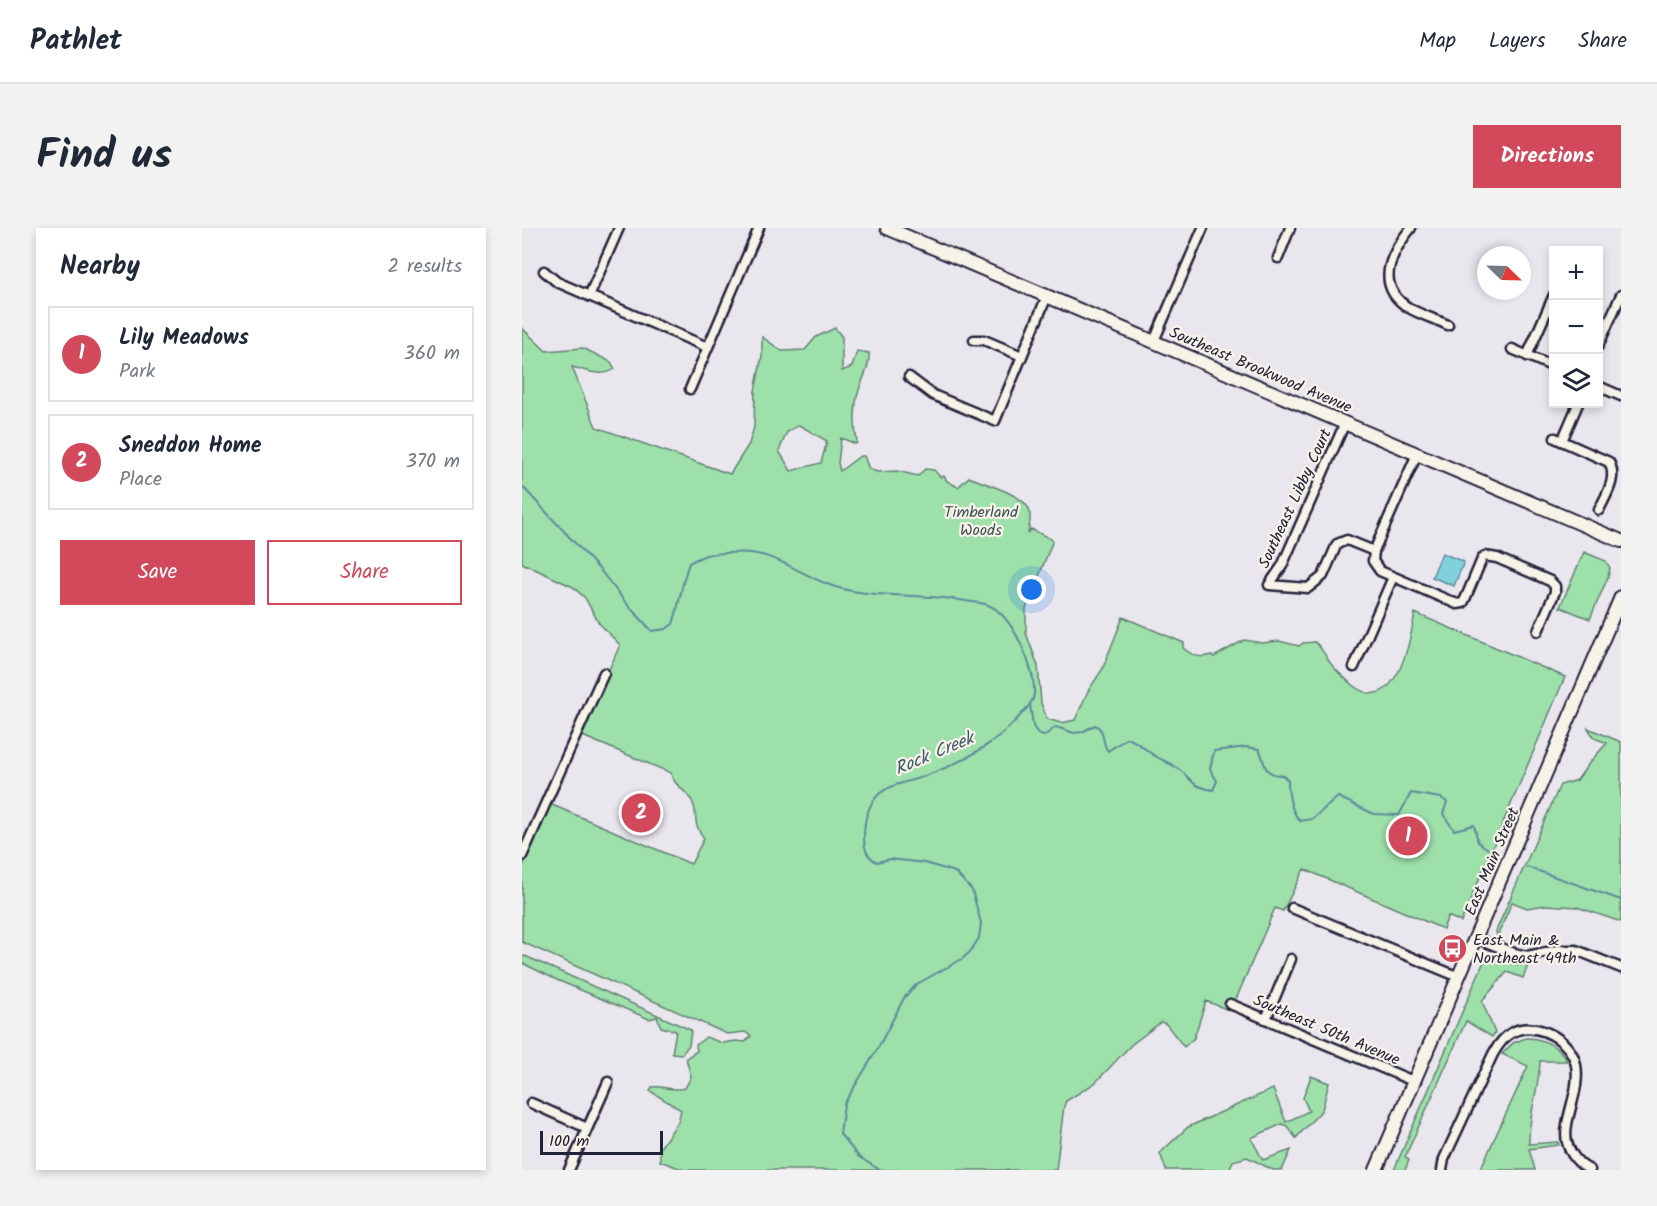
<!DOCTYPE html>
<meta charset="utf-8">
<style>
:root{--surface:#fff;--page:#f2f2f3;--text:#1f2937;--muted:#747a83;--line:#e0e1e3;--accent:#d1495b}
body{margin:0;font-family:Kalam,sans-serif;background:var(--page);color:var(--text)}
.controls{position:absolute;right:18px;top:18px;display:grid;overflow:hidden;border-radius:0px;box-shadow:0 3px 9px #0003}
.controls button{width:54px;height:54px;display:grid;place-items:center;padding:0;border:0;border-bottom:2px solid var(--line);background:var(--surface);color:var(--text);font:30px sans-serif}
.compass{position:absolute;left:955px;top:18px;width:54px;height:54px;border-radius:50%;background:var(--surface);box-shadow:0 3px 9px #0003;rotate:113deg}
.scale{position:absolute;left:18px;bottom:15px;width:123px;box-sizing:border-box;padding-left:6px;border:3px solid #22223b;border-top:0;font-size:16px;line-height:21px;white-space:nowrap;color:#22223b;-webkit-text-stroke:4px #f7f3e8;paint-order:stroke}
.you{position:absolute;left:510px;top:362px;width:21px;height:21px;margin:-15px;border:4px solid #fff;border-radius:50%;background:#1a73e8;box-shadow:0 0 0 9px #1a73e833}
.badge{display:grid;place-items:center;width:39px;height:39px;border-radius:50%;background:var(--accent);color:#fff;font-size:20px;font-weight:700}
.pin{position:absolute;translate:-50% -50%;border:3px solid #fff;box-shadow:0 2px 6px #0006}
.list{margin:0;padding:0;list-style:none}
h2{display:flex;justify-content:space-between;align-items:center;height:78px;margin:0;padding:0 24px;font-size:26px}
h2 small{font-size:20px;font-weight:400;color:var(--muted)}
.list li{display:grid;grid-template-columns:39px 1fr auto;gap:18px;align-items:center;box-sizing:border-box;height:96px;margin:0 12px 12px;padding:0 12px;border:2px solid var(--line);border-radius:0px}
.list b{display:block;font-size:22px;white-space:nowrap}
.list p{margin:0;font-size:20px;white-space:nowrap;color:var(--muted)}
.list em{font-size:20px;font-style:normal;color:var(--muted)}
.actions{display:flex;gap:12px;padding:18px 24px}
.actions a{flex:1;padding:14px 0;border:2px solid var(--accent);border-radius:0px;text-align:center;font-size:21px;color:var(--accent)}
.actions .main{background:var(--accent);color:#fff}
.icon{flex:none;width:33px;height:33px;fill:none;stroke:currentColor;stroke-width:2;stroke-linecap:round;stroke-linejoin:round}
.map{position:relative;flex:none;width:1099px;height:942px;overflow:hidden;border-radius:0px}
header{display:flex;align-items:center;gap:36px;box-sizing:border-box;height:84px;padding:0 30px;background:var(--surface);border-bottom:2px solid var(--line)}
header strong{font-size:28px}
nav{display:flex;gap:33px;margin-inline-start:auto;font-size:21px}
.intro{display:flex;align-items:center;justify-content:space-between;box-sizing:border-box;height:144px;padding:0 36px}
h1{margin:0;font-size:42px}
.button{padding:15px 27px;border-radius:0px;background:var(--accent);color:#fff;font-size:21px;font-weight:700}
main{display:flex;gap:36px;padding:0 36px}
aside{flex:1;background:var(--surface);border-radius:0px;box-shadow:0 3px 9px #0003}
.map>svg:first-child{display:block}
</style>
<header>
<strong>Pathlet</strong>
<nav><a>Map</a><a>Layers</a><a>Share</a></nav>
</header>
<div class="intro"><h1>Find us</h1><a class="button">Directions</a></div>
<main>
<aside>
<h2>Nearby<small>2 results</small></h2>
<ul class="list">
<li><span class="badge">1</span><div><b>Lily Meadows</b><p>Park</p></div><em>360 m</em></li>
<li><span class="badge">2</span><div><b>Sneddon Home</b><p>Place</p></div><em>370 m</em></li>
</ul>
<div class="actions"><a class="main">Save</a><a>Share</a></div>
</aside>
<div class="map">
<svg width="1099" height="942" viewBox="0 0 1099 942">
<rect width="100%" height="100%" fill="#eae6ee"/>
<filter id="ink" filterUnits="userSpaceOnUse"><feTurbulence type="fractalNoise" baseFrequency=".0167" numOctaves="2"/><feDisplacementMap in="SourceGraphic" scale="12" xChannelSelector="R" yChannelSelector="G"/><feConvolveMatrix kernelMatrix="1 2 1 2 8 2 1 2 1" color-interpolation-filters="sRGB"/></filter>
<g filter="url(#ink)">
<g fill="#9de0aa" stroke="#608172" stroke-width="1.5" fill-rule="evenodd">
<path d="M0,100l24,23 37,-3 28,14 4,7c-13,9 -29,1 -43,-2l24,60 134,47 19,-30 5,-17 1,-36 7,-35v-19l20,14 23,-1 11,-13 19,-9 7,9v34l10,-4 5,-16 12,2c1,14 -6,24 -10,37 -5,14 -5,37 -2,52l-1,2 -15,-6 -3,25 2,8 20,-15h4l5,13 8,3 20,-1 21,5 7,-7 9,1 6,7 4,-1 3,5 11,6 11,-10c16,7 53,17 60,32 3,8 0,17 -1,24l3,-4 22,11 -27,69v24l12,33 3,37 6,16 14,4 14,-3 13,-29 14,-21 21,-53 61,26 -1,5c8,7 18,11 28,7l3,2 30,-17 18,3 17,-2 20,5 4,-3 12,-1c8,7 10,14 16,22 5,7 14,14 20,20 44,36 59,-41 64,-71l150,64 -104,245 -13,-6 -5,13 -139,-60 -21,42 -8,-3 -44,103 -25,-10 -12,37 -10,9 -18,-23 -5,-2 -30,23 -36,38 -29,18 -2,5 -8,64h-372l-24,-9v-13l18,-26 3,-12 -31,-19 2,-4c13,-2 18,5 33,1l6,-11 -5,-19 11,-7 -1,-6 10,-8 16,6 14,-2 9,1 6,-6 -6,-4 -18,2 -205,-92v-74l28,-64 141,60 13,-26c-13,-15 -5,-23 -12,-37 -6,-11 -19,-16 -21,-28l-91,-38 40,-90 -21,-22 -14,-25 -12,-11 -51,-24zM277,197l28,16 -6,22 -30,8 -12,-20 8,-19z"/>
<path d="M1062,324l22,9 4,7 -2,9 -18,42 -30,-12z"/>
<path d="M1066,500l33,14v180l-44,-15 -31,-2 -19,3 -15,-6 -15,35 -1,-6 64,-146 17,-5 13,-18 17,-19 -13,-5z"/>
<path d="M968,727l22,9 16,1 -5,13 -16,-6 -25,29 13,32 -3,4 -26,-16 -61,136 4,3 -4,10h-11l91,-211z"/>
<path d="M3,728l166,74 -2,15 -7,9 -10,-1 4,-22 -15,-4 -4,-10 -8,2 -92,-39 -35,-17v-6z"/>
<path d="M1004,810c16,0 34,8 41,23h-27c-1,29 -12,55 -11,83l29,-2 1,3 -30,4 6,21h-55l48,-104 -26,-12 11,-11z"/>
<path d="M789,848l18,7 -7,27 -26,28 -9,-12 -5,-2 -31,14 12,22 28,-10 -9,20h-9l-26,-13 -14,4 -4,9h-63l-6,-17 28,-26 85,-38 13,33 23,-11 -6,-13z"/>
</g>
<path fill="#81d1dc" stroke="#5b8b9c" stroke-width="1.5" d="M920,325l22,9 -10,24 -22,-9z"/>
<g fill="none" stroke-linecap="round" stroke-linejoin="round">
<g stroke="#5b8b9c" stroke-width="2">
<path d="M0,258l78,84 27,34 25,27 14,-2 7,-5c7,-21 8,-40 16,-61 6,-3 11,-6 17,-8 6,-2 38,-3 45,-2 32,4 58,27 88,35 41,11 85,5 126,13 7,1 16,1 23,4 24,9 48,64 46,89 -1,10 -11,18 -17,25 -24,27 -59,45 -92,57 -15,6 -33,7 -46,18 -11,11 -15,27 -15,42 0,12 2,20 13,26l13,-3 35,4 30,9 17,18 9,33 -2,15 -9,14 -8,7 -45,25 -13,14 -26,50 -34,56 -4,30 19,23 21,13"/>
<path d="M508,476l3,22 5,8 6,2 12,-9 18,6 8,-1 13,-7c11,5 6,18 13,26l19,-13c12,4 18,12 28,18 7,4 15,7 22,12 18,12 10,17 36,22l4,-9 -7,-12 4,-18 33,-4 12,2c7,12 2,26 23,26l6,5c0,14 3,31 12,41l12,-2 26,-22 36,17 25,1 12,-22 30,5 6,4 -4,12 11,16 20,-5 4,17 10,7"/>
<path d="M1005,639l94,33"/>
</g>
<defs>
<g id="street">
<path d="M889,0c-21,26 -37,58 -2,80 12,7 26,11 39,17"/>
<path d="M756,30l12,-30"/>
<path d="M22,43l13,11 150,65"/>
<path d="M67,68l30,-68"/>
<path d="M452,112h10l38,16"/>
<path d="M632,113l49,-113"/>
<path d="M1076,118l23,-51"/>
<path d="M990,121l42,18"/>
<path d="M1005,128l27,-61"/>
<path d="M387,149l24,18 62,26 52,-125"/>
<path d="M1076,158l23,10"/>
<path d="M168,161l69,-161"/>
<path d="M823,195l-63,143 -13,19 39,3 15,-12 14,-32 10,-4 27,11"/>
<path d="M1033,210l54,24c9,16 -3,33 -10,48"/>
<path d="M1040,213l16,-37"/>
<path d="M895,226l-43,97 -1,10 7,10 77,33 6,-1 3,-6 16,-38 3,-3 12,2 53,23 5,5v6l-17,39"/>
<path d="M832,439l39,-90"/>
<path d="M0,628l82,-183"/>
<path d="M770,680l167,69"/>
<path d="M953,710l39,15 13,3 31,-6h18l45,18"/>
<path d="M708,776l183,77"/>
<path d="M744,791l25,-60"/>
<path d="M9,875l56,25"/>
<path d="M47,942l39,-88"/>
<path d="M920,942l2,-11 49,-105c5,-9 12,-19 22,-23 23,-10 57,10 61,34 5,27 -14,55 -9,77 3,12 12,23 23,28"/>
</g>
<g id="secondary">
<path d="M365,0l734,313"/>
<path d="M854,942l245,-573"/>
</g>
</defs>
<use href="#street" stroke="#22223b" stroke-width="13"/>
<use href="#secondary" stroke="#22223b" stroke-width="16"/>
<use href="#street" stroke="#f7f3e8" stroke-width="8"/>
<use href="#secondary" stroke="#f7f3e8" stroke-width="12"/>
</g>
</g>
<defs>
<symbol id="bus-disc" viewBox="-11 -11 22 22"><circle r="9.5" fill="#d1495b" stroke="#f7f3e8"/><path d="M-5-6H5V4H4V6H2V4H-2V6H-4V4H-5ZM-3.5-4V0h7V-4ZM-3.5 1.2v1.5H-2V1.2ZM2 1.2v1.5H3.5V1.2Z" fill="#fff"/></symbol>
</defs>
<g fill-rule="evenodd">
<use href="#bus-disc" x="914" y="704" width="33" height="33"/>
</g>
<g text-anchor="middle" stroke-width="4.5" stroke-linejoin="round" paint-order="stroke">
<g font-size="16" fill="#22223b" stroke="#f7f3e8">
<text transform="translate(739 141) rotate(23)" y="6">Southeast Brookwood Avenue</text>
<text transform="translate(772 270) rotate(-65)" y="6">Southeast Libby Court</text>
<text transform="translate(969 633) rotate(-67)" y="6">East Main Street</text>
<text transform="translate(805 801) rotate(23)" y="6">Southeast 50th Avenue</text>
</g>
<g font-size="16" fill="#415257" stroke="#f7f3e8">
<text x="459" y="289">Timberland<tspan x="459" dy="18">Woods</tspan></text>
</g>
<g font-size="16" fill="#22223b" stroke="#f7f3e8" text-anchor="start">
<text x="951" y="717">East Main &amp;<tspan x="951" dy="18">Northeast 49th</tspan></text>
</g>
<g font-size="18" font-style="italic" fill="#3e576b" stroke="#f7f3e8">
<text transform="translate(412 525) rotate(-23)" y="6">Rock Creek</text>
</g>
</g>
</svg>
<div class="controls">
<button>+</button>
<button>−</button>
<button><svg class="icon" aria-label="layers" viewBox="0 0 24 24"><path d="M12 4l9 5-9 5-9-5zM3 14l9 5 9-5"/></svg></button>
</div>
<svg class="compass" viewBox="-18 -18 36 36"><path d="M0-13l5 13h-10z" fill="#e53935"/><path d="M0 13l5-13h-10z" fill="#747a83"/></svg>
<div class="scale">100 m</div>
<div class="you"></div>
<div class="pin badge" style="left:886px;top:608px">1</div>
<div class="pin badge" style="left:119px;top:585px">2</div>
</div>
</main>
